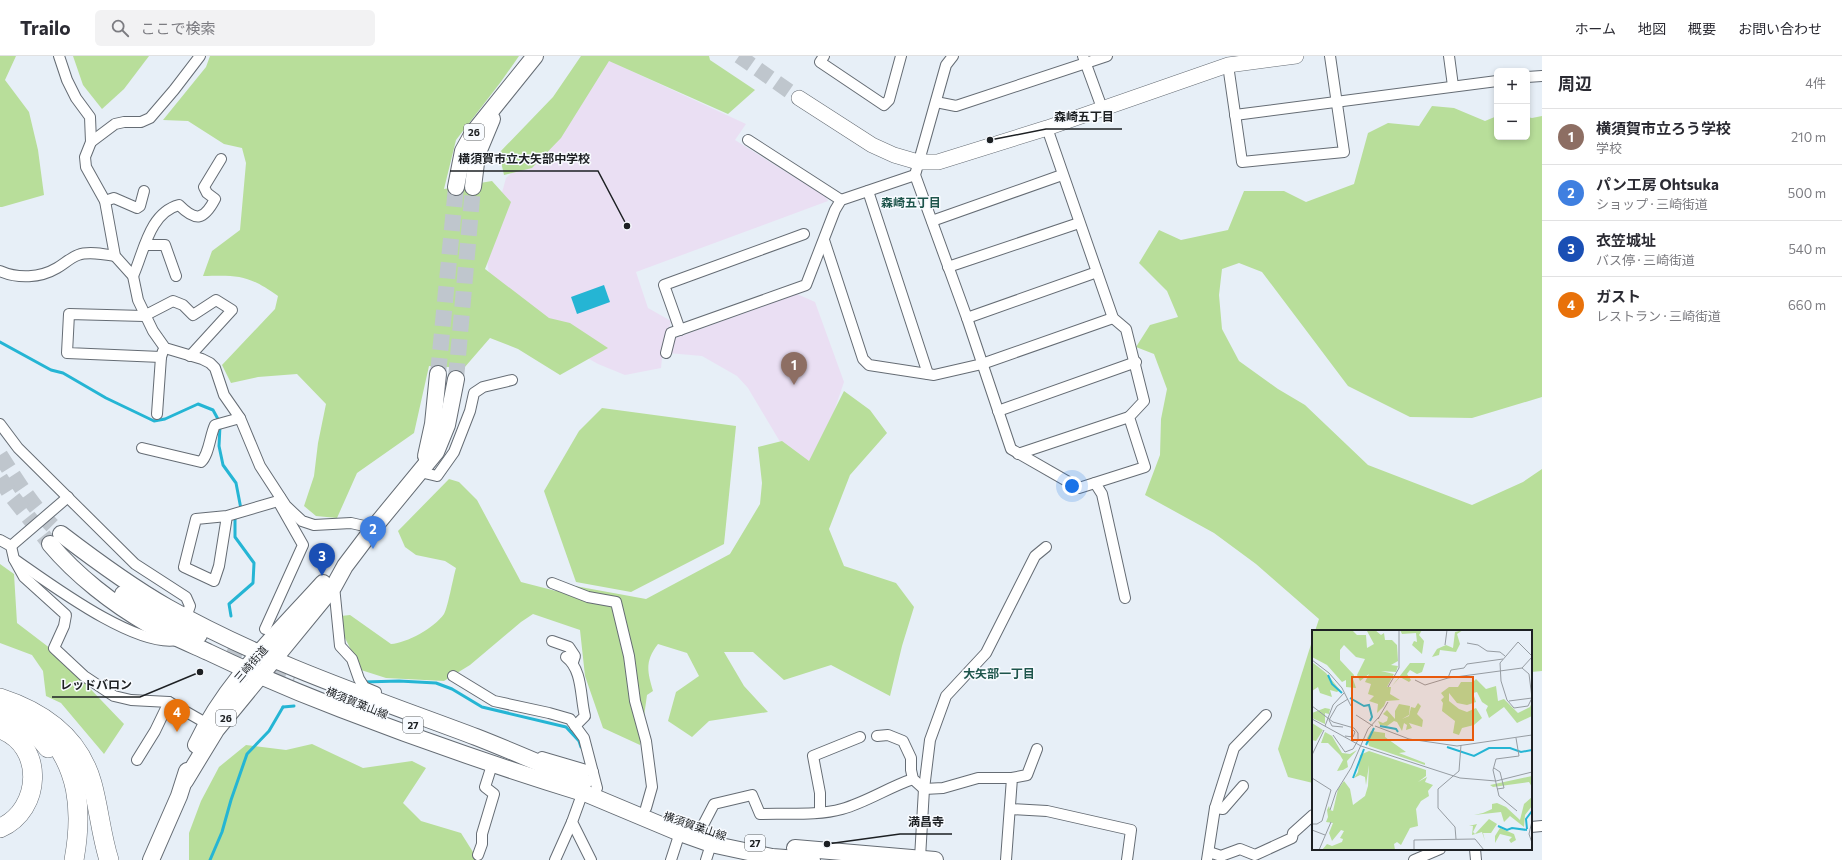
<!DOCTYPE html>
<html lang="ja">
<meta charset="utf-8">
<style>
:root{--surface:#fff;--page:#f2f2f3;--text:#2b2b33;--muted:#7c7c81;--line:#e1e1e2;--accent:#296e62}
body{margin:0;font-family:Commissioner,"Noto Sans JP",sans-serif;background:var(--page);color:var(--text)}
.controls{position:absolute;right:12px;top:12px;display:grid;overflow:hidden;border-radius:6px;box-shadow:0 2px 6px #0003}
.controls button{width:36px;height:36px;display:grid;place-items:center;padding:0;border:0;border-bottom:1px solid var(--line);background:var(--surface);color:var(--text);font:20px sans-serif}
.you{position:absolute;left:1072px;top:430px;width:14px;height:14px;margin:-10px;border:3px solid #fff;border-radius:50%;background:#1a73e8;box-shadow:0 0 0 6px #1a73e833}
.badge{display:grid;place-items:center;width:26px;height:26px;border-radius:50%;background:var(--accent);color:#fff;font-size:13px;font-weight:700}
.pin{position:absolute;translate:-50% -33px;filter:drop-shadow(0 1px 2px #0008)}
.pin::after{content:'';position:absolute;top:21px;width:14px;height:12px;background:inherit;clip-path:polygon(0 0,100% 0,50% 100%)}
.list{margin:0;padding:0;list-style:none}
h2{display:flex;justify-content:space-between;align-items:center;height:52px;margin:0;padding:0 16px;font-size:17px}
h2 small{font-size:13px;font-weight:400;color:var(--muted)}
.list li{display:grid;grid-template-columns:26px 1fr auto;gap:12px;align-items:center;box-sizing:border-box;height:56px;padding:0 16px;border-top:1px solid var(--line)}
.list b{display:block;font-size:15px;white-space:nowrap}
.list p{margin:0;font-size:13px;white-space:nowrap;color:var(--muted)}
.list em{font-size:13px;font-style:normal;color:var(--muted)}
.icon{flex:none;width:22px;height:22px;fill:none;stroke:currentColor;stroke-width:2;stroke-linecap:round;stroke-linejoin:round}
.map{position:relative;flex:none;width:1542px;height:804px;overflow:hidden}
header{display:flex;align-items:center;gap:24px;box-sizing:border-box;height:56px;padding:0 20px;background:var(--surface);border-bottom:1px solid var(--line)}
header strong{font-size:19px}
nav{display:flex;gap:22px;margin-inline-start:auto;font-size:14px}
.search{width:280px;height:36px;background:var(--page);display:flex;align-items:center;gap:10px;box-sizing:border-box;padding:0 14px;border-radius:6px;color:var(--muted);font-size:15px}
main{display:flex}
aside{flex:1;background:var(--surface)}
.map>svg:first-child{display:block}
</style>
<header>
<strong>Trailo</strong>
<div class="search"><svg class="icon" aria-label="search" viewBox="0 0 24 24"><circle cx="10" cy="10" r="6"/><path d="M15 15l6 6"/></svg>ここで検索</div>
<nav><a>ホーム</a><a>地図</a><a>概要</a><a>お問い合わせ</a></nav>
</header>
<main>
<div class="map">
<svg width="1542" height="804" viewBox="0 0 1542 804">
<rect width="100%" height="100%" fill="#e7eff7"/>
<g fill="#eadff3">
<path d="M599,0l147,68 -11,16 91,57 2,4 -192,71 12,36 23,13 -8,28 -2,19 -36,7 -27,-11 -56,-32 -53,-56 -3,-25 20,-73 55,-51z"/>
<path d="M797,238l18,8 29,80 -30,88 -16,2 -50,-84 -11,-12 -35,-20 -34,-3 5,-14z"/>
</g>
<g fill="#b8de9a">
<path d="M0,0h16l-11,24 24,32 9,38 6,45 -42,12h-2z"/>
<path d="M73,0h76l-25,33 -22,20 -19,-24z"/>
<path d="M210,0h309l-19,27 -44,57 -12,49 48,-8 19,21 -26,67 64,49 21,5 38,25 -48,27 -42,-26 -28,-11 -26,30 -35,-2 -15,67 -57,40 -20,45 -21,-2 -12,-10 10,-30 4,-33 8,-39 -29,-30 -39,3 -27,6 -9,-18 53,-56 3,-13c-30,-21 -39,-21 -75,-20l9,-25 28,-21 6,-67 -4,-15 -18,-4 -36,-23 -25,-1 43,-53z"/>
<path d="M581,0h128l1,4 45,30 -27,24 -119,-53 -48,77 -29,30 -28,7 -5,-22 54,-56z"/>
<path d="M1432,50l22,2 31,13 12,-5v21h30v-20l5,1 10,-2v281l-70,21 -62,-1 -62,-31 -86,-114 -23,-9 -17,6 -3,26 3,34 17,32 39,28 27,16 63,60 104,40 51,-23 19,-13v202l-11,1v-41h-216l4,-12 -63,-55 -42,-31 -69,-38 15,-40 1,-36 6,-30 -13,-35 -18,-7 14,-22 28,-8 -11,-26 -28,-28 20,-33 22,10 47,-10 16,-39h40l22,11 48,-18 14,-51 20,-10 31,3z"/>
<path d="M844,335l26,19 17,23 -37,42 -21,54 15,37 52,17 18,24 -12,39 -12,50 -59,-31 -47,15 -31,-28h-29l20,34 24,26 -59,9 -17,16 -24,-16 8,-29 23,-16 -12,-23 -29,-9c-13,17 -11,27 -5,47l-6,4 -7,50 -37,-17 -18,-52 -5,-46 -47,-16 -12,8 -51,43 -26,16 -58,-3 -25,-8 -25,-50 5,-4 9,-1 41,29c16,-1 43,-16 53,-30 4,-7 9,-36 12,-46l-11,-7 -29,-6 -11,-8 -7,-16 51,-52 10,3 18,18 44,82 35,9 19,-5 71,13 84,-45 30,-50 2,-21 -4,-36 24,-6 27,20z"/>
<path d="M602,352l134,18 -12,118 -93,48 -55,-10 -32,-91 35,-60z"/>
<path d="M0,508l14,10 3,49 38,29 69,72 -20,30 -43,-51 -15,-7 -3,-25 -11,-16 -32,-12z"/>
<path d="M1313,582v145l-25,-6 -10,-28z"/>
<path d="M312,688l51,24 49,-7 14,7 -23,35 18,18 40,12 17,27h-289v-27l12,-32 18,-34 27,-22 40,5z"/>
</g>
<path fill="#25b5d4" d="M604,229l6,17 -33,12 -6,-17z"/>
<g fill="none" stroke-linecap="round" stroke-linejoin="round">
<g stroke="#25b5d4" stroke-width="3">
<path d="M0,286l51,28 12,3 43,25 48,23 11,-2 33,-15 15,6 6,11"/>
<path d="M220,370l-1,20 4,19 13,18 5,26"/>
<path d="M231,560l-2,-12 24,-21 1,-20 -19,-26v-18l2,-3"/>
<path d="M364,626l35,-1 37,2 16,6 30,18 84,20 13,14 2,6"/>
<path d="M283,651l11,-1"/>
<path d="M210,804l12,-28 9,-32 16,-46 22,-23 14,-24"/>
</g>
<path stroke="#bfc6cd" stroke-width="15" stroke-dasharray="15 8" stroke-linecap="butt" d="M739,0l60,42"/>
<g stroke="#bfc6cd" stroke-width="16" stroke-dasharray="16 8" stroke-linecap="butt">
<path d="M438,318l18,-187"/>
<path d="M456,323l17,-192"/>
<path d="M0,399c18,28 35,56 61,79"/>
<path d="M0,422l10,16 40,50"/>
<path d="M228,592l67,30"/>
</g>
<defs>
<g id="street">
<path d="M59,0l8,24 9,18 14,19 1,25 -6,15 1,10 19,34 10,55 18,20 5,24 15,31 12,17 37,11 8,4 5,5 9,27 16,23 20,48 26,40 16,15 12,4 37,-2 22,5"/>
<path d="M824,0l-4,6 64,43 5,-5 12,-44"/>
<path d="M953,0l-7,9 -31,110 52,143 44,131 68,39 66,-21 -16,-50 15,-16 -18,-72 -13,-11 -66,-190"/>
<path d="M1083,0l19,52"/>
<path d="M1449,0l4,30"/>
<path d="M1228,9l14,97 102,-10 -14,-96"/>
<path d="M1527,21l15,-1"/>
<path d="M936,46l20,4 151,-50"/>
<path d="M1235,59l262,-34"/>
<path d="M748,84l93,60"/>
<path d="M91,86l24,-18 9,-2h17l9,-4 24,-28 26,-34"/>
<path d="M868,135l60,183"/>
<path d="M105,145l9,-3 23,10 3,-2 4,-15"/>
<path d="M932,165l130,-46"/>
<path d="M824,184l39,119 6,6 65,10 48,-11 131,-46"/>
<path d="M145,189h20l11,31"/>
<path d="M948,211l131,-44"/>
<path d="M0,215c18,8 40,7 57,-3 7,-4 13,-10 21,-13 10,-4 26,-1 37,1"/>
<path d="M133,220c11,-24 16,-63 46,-71 17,17 25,15 36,-6l-8,-6 -3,-6 17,-28"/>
<path d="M967,262l130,-46"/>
<path d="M680,274l-16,-45 140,-51"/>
<path d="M666,297l5,-20 135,-48 29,-75 6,-10 74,-25"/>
<path d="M161,301l-94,-4 2,-39 75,2 29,-15 10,4 10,10 23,-15 16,10 -42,46"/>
<path d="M998,355l138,-49"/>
<path d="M157,358l4,-57 2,-6"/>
<path d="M0,368l18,24 117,116 51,33 4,9 -4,11"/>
<path d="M142,392l59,14c8,-7 9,-27 14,-37l25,-7"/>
<path d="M1018,398l111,-37"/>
<path d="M420,416l17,4 17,-24 16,-41 4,-18 9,-6 29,-7"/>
<path d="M1095,427l7,11 23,104"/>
<path d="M227,460l-8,50 -5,15 -30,-14 12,-48 31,-3 51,-15 2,-4"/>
<path d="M0,484l11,6 3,13c35,24 121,89 163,81"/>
<path d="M11,490l57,-49"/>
<path d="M14,503l10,18 42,38 -2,11 -10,22 30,28 30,20 17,4 38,2 42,24"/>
<path d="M552,527l36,14 28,5 13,54 6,45 11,40 6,46 -6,21"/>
<path d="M334,530l6,60 12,13 7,20 5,8 12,5"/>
<path d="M265,573l38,-84 -25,-44"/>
<path d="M552,585l17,6 6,9 -2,6"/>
<path d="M566,601c17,13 14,40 19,59l-10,10"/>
<path d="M453,620l41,25 55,12 21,6 14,19 13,50"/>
<path d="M877,680l11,-1 15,6 8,17v12l2,9 11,10 19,-1 35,-10h34"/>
<path d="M542,701l51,15"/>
<path d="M137,704l18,-29 14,-29"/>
<path d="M584,733l-12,33 19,38"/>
<path d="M1215,752l8,1 20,-23"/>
<path d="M1010,753l37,2 84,19 -4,30"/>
<path d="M820,756v-19l-7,-37 47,-19"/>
<path d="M1531,771l11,-1"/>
<path d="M701,773l13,-25 38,-9 8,19c26,-1 58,2 82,-5 25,-7 47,-22 71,-30"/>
<path d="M1475,793l1,11"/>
<path d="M1209,796l12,4 19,-7 15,6 37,-17 1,-5 20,-18"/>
<path d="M478,799l4,-11v-10l12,-40 -9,-7 7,-22"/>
<path d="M920,802l4,-69 6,-49 16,-44 40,-43 49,-97 11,-9"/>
<path d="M555,804l17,-38"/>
<path d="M671,804l12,-37"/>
<path d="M706,804l8,-25"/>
<path d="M1006,804l6,-82 15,-3 10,-26"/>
<path d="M1207,804l8,-52 19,-60 32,-33"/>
<path d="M1414,804l26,-11"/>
</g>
<path id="secondary" d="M799,42l73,47 22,10 24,7h20l109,-34 181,-63 68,-9"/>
<g id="primary">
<path d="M456,131l7,-36 10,-18 62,-77"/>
<path d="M473,131l4,-32 15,-36"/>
<path d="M426,400l7,-32 5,-50"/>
<path d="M61,478c34,26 69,52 106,73 97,55 205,91 309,130 36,14 72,30 108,45"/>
<path d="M50,488c26,31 63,60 98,80 19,10 40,19 60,28 44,21 88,40 133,57 80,31 161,59 242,84"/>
<path d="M123,538l29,18 47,23"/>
<path d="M196,689c29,-62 81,-111 127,-162"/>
<path d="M185,725l31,-51 118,-144 11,-20 31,-41 60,-73 11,-27 9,-46"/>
<path d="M575,733l105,44 31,11 61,13 40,3"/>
<path d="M795,792l140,12"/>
<path d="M151,804l28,-64 8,-25"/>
</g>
<g id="highway">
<path d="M0,642c43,14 79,39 92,85 7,25 9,52 17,77"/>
<path d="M0,659c19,2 36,18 48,33"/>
<path d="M43,672c36,38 40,82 31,132"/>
<path d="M0,673c45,16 42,81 0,99"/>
</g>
</defs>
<use href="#street" stroke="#656c74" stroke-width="12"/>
<use href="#secondary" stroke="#656c74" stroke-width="16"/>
<use href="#primary" stroke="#656c74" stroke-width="18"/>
<use href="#highway" stroke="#656c74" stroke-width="20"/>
<use href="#street" stroke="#fff" stroke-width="10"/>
<use href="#secondary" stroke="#fff" stroke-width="15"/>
<use href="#primary" stroke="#fff" stroke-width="16"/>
<use href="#highway" stroke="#fff" stroke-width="19"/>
</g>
<g text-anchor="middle" stroke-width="3" stroke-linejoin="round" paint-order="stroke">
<g fill="#f8fbff" stroke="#5f6265" stroke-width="1">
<rect x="464" y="68" width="20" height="16" rx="3"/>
<rect x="216" y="654" width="20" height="16" rx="3"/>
<rect x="403" y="661" width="20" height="16" rx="3"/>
<rect x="745" y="779" width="20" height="16" rx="3"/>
</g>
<g font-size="10" font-weight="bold" fill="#1d2023">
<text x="474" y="80">26</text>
<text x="226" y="666">26</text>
<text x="413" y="673">27</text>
<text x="755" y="791">27</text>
</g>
<g font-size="11" fill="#1d2023" stroke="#f8fbff">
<text transform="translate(251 608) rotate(-49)" y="4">三崎街道</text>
<text transform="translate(357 647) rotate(22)" y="4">横須賀葉山線</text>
<text transform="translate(695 770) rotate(19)" y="4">横須賀葉山線</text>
</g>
<g font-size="12" font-weight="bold" fill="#1e554c" stroke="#f8fbff">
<text x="911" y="151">森崎五丁目</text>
<text x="999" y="622">大矢部一丁目</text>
</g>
</g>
<g transform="translate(1312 574)">
<rect width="220" height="220" fill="#e7eff7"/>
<path d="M0,0h40l5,5h9l1,13 7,-4 -7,-13 8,-1 6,5 3,-2 1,7h7l5,5 1,16 -7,4 7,1 -2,6 -15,-1 13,3 -7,13h4l-1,7 10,6 -14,1 -2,5 -7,7 1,-9 -9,-3 5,-5 -6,-2 3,-10 -6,-2 4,-8 -9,7 -3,-6 8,-16 -9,-2 -12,-12 -4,5v10l14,15 -1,4 3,9 -10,-1v-7l-4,2 -15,-17 -15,-8zM88,0h22l-3,5 5,6 -2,13 -10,-9 2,-4 3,1 -1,-9 -14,1zM151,0l-6,4 3,10 -4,8 -16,-2 -1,5 -7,2 5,-8 9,-4 7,3 2,-16zM0,32l14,11 14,17 -3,2 -7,-2 2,7 -12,-4 -2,-6 -6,4zM98,33h15l-3,9 -5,2 -7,-4 -3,4 4,6 -2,2 -9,-5 -8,9zM164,49l10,10 10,-3 2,15 6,-2 14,14 12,-6 2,-5v14l-15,7 -13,-16 -15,11 -3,-8 2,-4 -6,-4 -5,-10 -4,1 3,9 -9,3 -10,-2 -8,-10v8l10,8 8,3 9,-4 6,10 -8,7 -12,3 -3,7 -6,-2 2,-12 -13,-10 1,-8 -2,-3 3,-3 -3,-4 8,-6h9l3,-5h12zM106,73l3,3 -4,8 6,6 -1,7 -13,-4 3,5 -6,2 1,-5 -3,-2 -2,8 -5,-9 -3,-1 -7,5 -7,-1 -2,-4 5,2 4,-2 1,-4 -5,-3 4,-4 8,9v-8l4,-7 11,2 -1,9 -7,4 7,-3 2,-9 4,1zM13,78l5,1 -1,5 -4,-1v11l-13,-6v-5zM0,93l11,7 -7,11 -4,-1zM59,101l14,2v4l21,15 -7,1 26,10v2l-56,-19 -2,-8zM13,102l7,4 10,17 8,1 7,-4 -10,11 1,6 -5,3 -6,1 6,-11 -3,-5 -12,-12h-7zM57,121l57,19v6l-8,6 9,-5 -2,5 8,3 -5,6 1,5 -8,5 -5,8 2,17 -8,2 -9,17 -4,-3 -3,2 1,6h-73l5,-6 5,2 10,-4 1,-3 -3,-1 4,-7 -3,-1 -9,11 -3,-8 4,-10 -7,-1 2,-5 -1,-7 2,-4 1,4 3,1 5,-22 6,-8 6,8 3,16 12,-9 3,-10 1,-21 -3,20 -1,-8 -5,-2 -6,3 4,-6 2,-17zM220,146v11l-3,-5 -36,5 -3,-2zM220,167v9l-7,9 -1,12 -14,-11 -6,6 -3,-10 -27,3 9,-2 9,-4v-5l5,-1 9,4 14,13 4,-16zM177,189l8,5 -6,9h-8l2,8 -3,-9 -10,3 1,-9h-4l8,-2 -4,8 2,2zM188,198l14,6 2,6 -5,3 -2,-3 3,-3 -12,-3 -5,9v-7z" fill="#b8de9a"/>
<path fill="none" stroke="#25b5d4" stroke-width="2" d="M16,45l4,9 10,9M38,68l14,8 5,-1 3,12 -2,4M68,96l16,3 2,3M54,115l8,-17M135,117l27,9 15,-8h21l11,4 11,-2M41,148l11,-29M186,196l9,4 5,-2 15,2M215,199l-1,-10 6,-8"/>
<path fill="none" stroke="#969ca2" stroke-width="1" d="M155,13l11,2 9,6 13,1 5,4M133,15l2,-15M0,30l17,13 13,15 9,18M210,38l7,6 3,24 -4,8 -14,2 -7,-8 -6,-19 -1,-18 18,-21 14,14M136,48l3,-8 13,-2 3,-4 36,-5M103,50l10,5 23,-7 74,-10 10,-11M76,57l11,-19v-38M197,71l23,-3M0,76l21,16 21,6 4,5v7l-5,9 -8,3 -12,-17M44,85l17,11M0,89l49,27 99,32 36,3 36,-9M66,89l10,-17M13,96l8,-21 11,-12M63,96l34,13 48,7 75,-11M31,97l-11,-1 -3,-6 8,-14 11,-7M33,106l8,1 2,-5 -3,-3M204,108l3,18 -23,3 -3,11 6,26 18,15M0,125l12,-25M182,138l6,4 4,16 -7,1M0,148l19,12 -9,31 -5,3h-5M18,180l6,-18 15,-24 17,-39 11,-12M220,191l-3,13 3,9M0,200l13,5M144,209l-1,-12 -17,-19v-19l21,-18 2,-26M7,220l12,-28M102,220v-10l61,-1 9,11"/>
<path fill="#e8590c" fill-opacity="0.15" stroke="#e8590c" stroke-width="2" d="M40,47h121v63h-121z"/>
<rect width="220" height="220" fill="none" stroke="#1d2023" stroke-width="2"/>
</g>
<path fill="none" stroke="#1d2023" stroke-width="1.5" d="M990 84L1046 73H1122M627 170L598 115H450M200 616L140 641H52M827 788L900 778H952"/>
<g fill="#1d2023" stroke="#f8fbff" stroke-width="1.5">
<circle cx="990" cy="84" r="4"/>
<circle cx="627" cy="170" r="4"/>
<circle cx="200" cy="616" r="4"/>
<circle cx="827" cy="788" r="4"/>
</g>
<g font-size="12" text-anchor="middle" font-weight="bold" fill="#1d2023" stroke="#f8fbff" stroke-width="3" stroke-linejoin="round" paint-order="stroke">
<text x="1084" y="65">森崎五丁目</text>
<text x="524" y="107">横須賀市立大矢部中学校</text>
<text x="96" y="633">レッドバロン</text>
<text x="926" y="770">満昌寺</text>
</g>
</svg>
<div class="controls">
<button>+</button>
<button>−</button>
</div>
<div class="you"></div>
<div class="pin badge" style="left:794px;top:329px;background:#8d6e63">1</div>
<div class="pin badge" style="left:373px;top:493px;background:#3f7fe0">2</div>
<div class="pin badge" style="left:322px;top:520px;background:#1a4fb4">3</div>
<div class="pin badge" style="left:177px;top:676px;background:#e8710a">4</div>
</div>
<aside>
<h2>周辺<small>4件</small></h2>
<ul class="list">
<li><span class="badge" style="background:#8d6e63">1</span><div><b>横須賀市立ろう学校</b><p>学校</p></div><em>210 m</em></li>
<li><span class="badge" style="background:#3f7fe0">2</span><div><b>パン工房 Ohtsuka</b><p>ショップ · 三崎街道</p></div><em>500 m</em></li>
<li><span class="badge" style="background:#1a4fb4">3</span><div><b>衣笠城址</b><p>バス停 · 三崎街道</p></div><em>540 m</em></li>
<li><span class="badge" style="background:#e8710a">4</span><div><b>ガスト</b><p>レストラン · 三崎街道</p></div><em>660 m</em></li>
</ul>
</aside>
</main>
